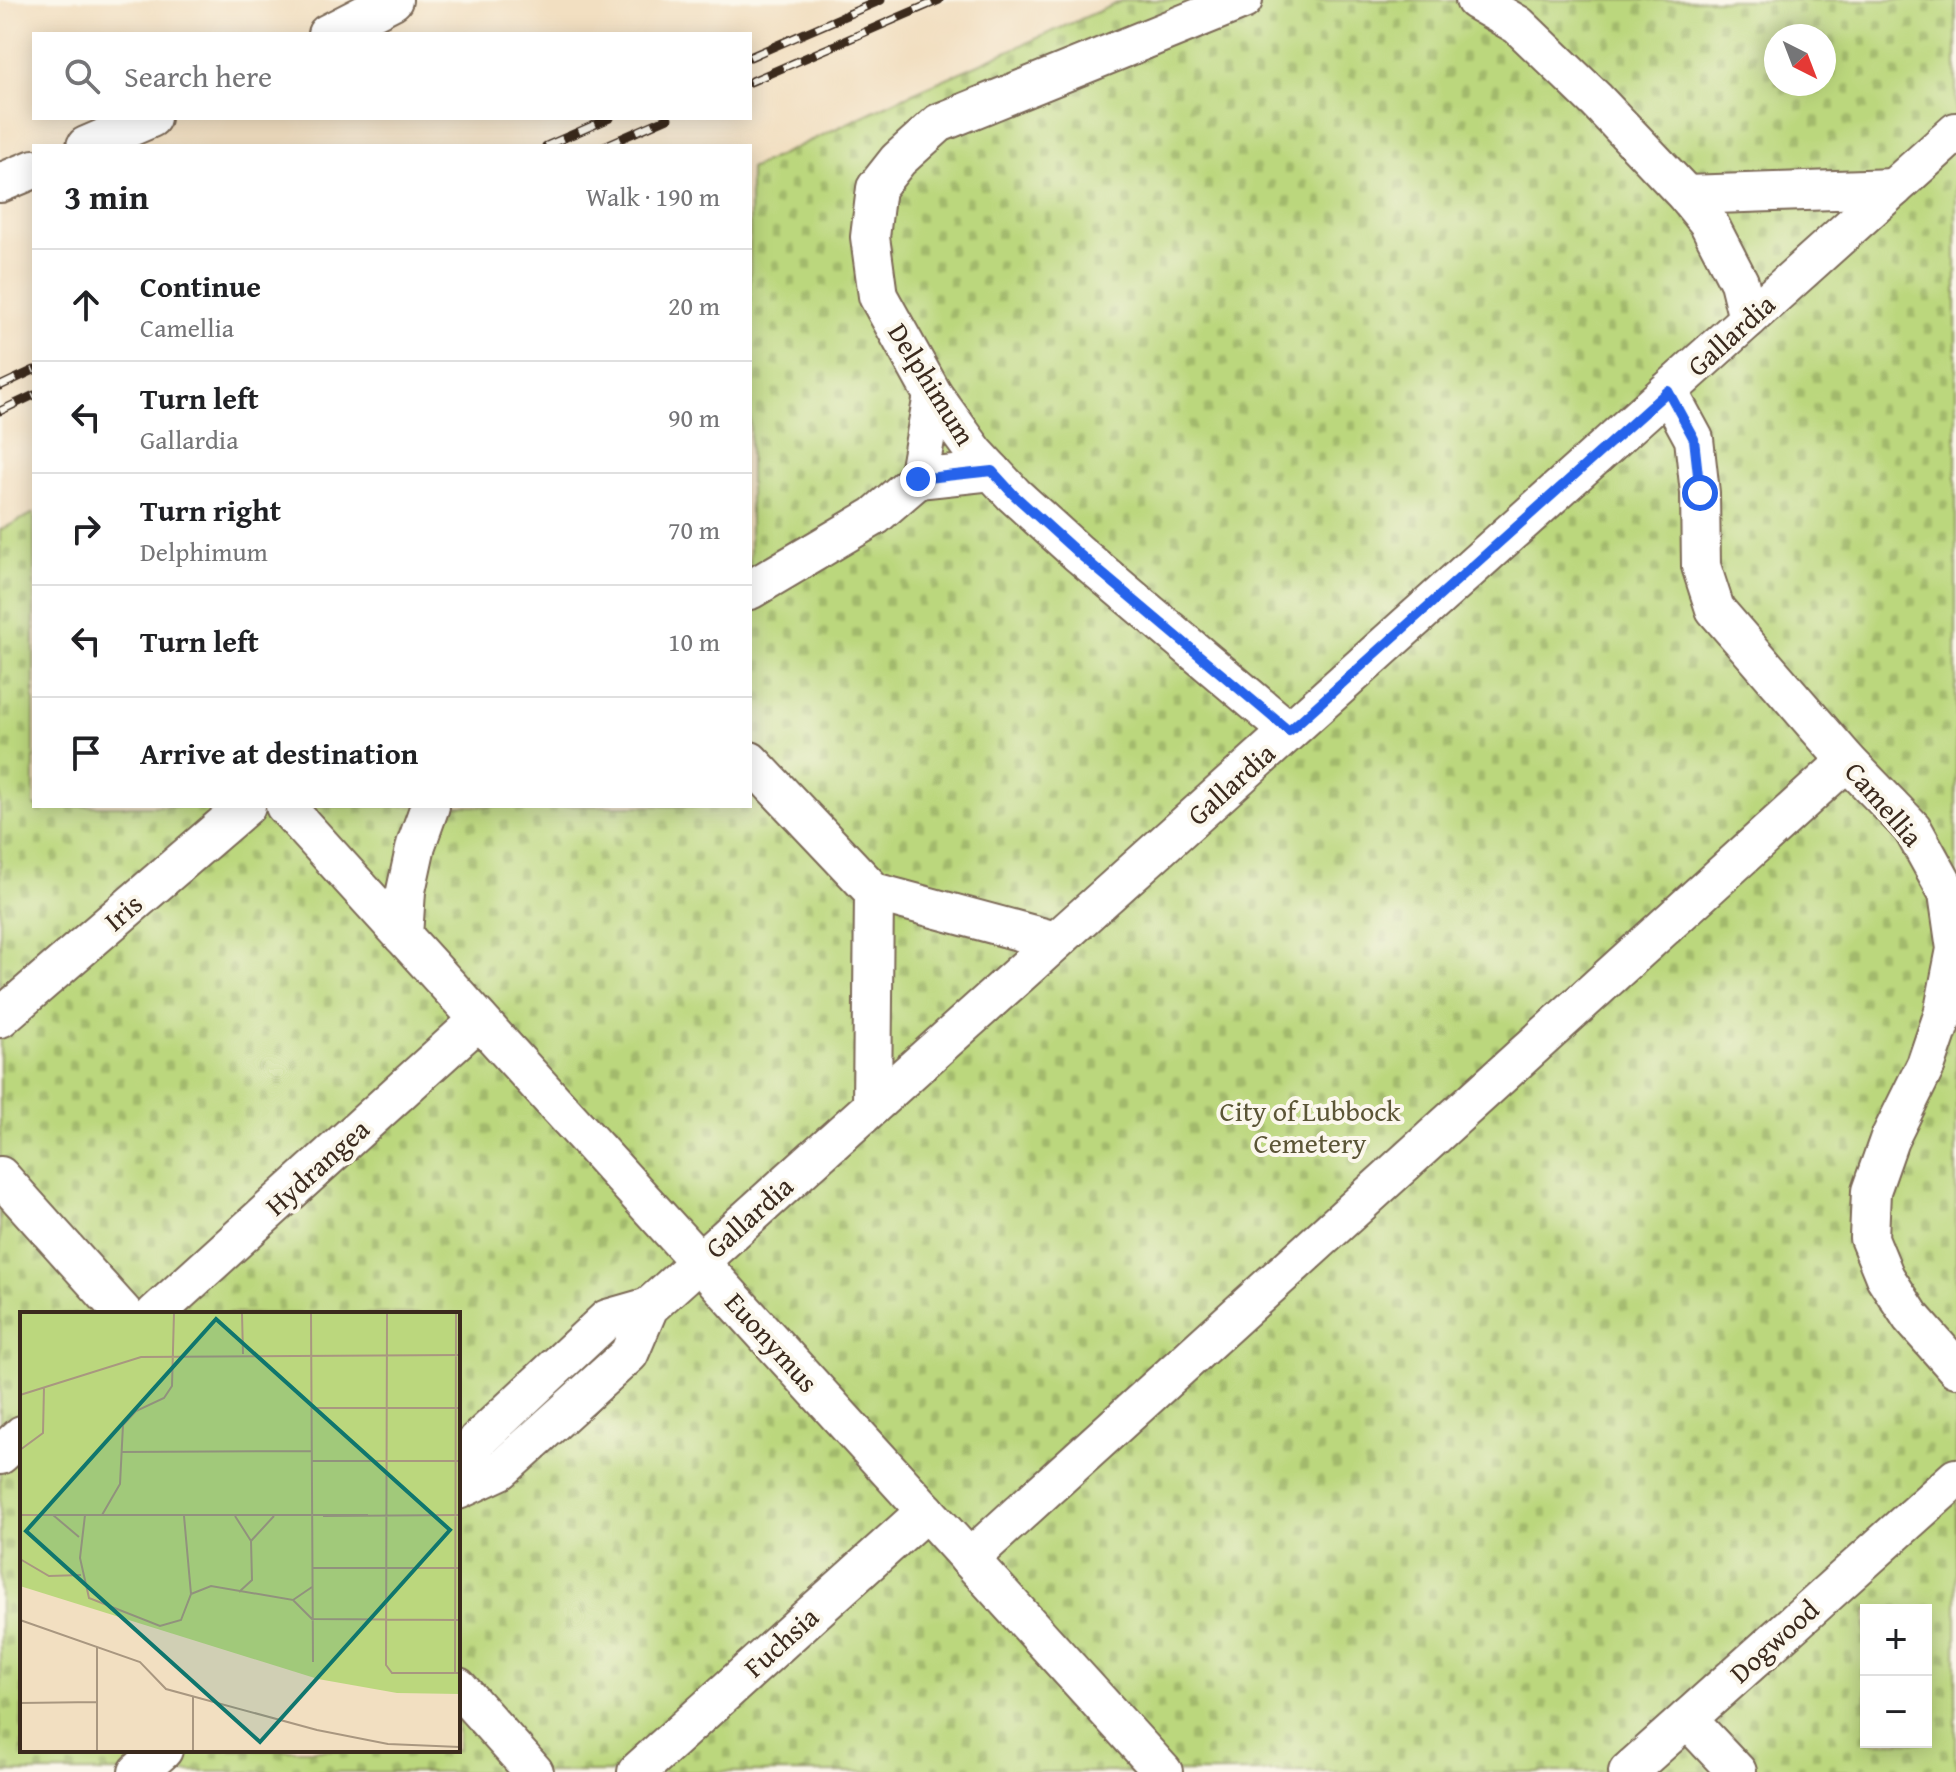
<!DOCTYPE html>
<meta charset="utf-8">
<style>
:root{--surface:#fff;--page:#f2f2f2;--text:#202124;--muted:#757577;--line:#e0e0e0}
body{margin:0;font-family:"Gentium Book Plus",serif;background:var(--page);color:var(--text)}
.controls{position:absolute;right:24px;bottom:24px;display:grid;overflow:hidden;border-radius:0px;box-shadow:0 4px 20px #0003}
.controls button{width:72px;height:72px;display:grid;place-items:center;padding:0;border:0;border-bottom:2px solid var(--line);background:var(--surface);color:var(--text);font:40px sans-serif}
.compass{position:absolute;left:1764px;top:24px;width:72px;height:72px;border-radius:50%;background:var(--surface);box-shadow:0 4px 20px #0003;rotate:138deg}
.stop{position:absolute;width:24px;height:24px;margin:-18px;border:6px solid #2563eb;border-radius:50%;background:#fff}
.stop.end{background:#2563eb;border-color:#fff;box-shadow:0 2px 8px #0008}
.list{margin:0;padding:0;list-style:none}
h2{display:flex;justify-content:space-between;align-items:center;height:104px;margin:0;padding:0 32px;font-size:34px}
h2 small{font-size:26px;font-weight:400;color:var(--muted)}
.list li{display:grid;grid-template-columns:52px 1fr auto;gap:24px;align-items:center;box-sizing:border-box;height:112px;padding:0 32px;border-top:2px solid var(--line)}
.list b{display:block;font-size:30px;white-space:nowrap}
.list p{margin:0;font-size:26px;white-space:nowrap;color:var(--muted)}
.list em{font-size:26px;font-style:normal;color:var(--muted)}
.icon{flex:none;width:44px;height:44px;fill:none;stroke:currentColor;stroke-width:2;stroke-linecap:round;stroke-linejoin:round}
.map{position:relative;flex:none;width:1956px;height:1772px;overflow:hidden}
.search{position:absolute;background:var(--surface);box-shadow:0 4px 20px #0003;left:32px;top:32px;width:720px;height:88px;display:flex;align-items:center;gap:20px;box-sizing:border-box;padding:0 28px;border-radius:0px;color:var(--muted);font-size:30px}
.panel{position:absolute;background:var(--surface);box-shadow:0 4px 20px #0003;left:32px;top:144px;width:720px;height:664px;border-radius:0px}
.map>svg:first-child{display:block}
</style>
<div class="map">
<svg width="1956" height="1772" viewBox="0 0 1956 1772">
<defs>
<pattern id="cemetery-stones" width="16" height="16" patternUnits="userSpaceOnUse" patternTransform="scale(2)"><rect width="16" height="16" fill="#bbd77d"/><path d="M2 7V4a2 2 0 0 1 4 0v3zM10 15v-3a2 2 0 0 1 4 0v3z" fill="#a2b96c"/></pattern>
</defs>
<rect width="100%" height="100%" fill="#fbf7ec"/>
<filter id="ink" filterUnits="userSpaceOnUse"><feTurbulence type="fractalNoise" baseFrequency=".0125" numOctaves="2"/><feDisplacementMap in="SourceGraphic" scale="16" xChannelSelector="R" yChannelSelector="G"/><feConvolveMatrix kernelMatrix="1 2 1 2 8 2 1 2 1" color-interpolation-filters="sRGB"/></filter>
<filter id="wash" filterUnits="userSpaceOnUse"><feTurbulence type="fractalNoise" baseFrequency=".006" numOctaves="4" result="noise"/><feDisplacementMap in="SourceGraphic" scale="32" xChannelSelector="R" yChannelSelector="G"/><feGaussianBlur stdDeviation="1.8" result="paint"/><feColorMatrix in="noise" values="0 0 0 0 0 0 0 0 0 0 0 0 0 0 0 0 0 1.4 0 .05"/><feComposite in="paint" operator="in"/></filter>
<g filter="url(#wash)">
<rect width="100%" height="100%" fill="#f2dfc1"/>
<path fill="url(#cemetery-stones)" stroke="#7b804e" stroke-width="2" fill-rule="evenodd" d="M1124,0h832v1772h-1956v-1242l34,-17v293h716v-637l147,-69zM1776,36h48v48h-48zM22,1314h436v436h-436zM1866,1610h60v132h-60z"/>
</g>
<g filter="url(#ink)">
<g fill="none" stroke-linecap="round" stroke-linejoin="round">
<defs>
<g id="minor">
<path d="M1243,0l-304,123 -41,37 -22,28 -6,49 8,59 55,99 42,58 39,42 64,58 211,178"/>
<path d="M1475,0l43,25 78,75 90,95 22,27 31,60 9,37"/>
<path d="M327,34l66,-34"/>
<path d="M86,146l65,-28"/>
<path d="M0,183l34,-14"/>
<path d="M1686,195l208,-7"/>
<path d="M1668,391l26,48 6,54 1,73 14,43 132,152 65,67 36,65 8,56 -13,66 -17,50 -37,75 -18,51 -2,47 16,39 26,40 45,51"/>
<path d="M918,479l74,-8"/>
<path d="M750,590l125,-74 43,-37 15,-84"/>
<path d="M750,761l124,131 182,49"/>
<path d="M285,806l878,966"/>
<path d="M403,936l3,-45 10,-46 14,-39"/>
<path d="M0,1018l246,-212"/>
<path d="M872,1106l2,-214"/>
<path d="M0,1176l124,138"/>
<path d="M155,1314l324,-294"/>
<path d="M0,1455l22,-20"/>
<path d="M458,1474l20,-34 129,-121 42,-12"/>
<path d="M458,1490l43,-20 128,-116 20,-47 1307,-1175"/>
<path d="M969,1559l878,-798"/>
<path d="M458,1687l76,85"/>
<path d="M1687,1719l50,53"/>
<path d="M138,1772l25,-22"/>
<path d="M637,1772l289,-261"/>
<path d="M1628,1772l328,-294"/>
</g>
</defs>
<use href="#minor" stroke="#7b6957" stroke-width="42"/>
<use href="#minor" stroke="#fff" stroke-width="38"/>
<defs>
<g id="rail">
<path d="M750,57l131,-57"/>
<path d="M750,82l189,-82"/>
<path d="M546,146l64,-28"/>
<path d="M604,146l64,-28"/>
<path d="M0,386l34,-16"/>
<path d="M0,411l34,-16"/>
</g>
</defs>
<use href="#rail" stroke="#3b2a1e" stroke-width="9"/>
<use href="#rail" stroke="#fbf7ec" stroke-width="6" stroke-dasharray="18" stroke-linecap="butt"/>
</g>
</g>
<g fill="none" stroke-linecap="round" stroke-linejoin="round" filter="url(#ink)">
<path stroke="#2563eb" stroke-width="10" d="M918,479l74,-8 22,24 64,58 211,178 379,-340 26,48 6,54"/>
</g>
<g text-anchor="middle" stroke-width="8" stroke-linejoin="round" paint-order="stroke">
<g font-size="28" fill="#3b2a1e" stroke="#fbf7ec">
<text transform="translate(1731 335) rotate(-42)" y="10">Gallardia</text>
<text transform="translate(932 384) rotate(58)" y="10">Delphimum</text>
<text transform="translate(1231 784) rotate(-42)" y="10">Gallardia</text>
<text transform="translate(1884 804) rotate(49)" y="10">Camellia</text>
<text transform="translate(123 912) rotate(-41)" y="10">Iris</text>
<text transform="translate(317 1167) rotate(-42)" y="10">Hydrangea</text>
<text transform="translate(749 1217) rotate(-42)" y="10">Gallardia</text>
<text transform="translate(772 1342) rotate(48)" y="10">Euonymus</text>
<text transform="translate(1774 1641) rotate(-42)" y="10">Dogwood</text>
<text transform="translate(781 1642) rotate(-42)" y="10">Fuchsia</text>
</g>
<g font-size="28" fill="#5b5536" stroke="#fbf7ec">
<text x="1310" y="1121">City of Lubbock<tspan x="1310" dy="32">Cemetery</tspan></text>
</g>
</g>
<g transform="translate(20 1312)">
<rect width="440" height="440" fill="#f2dfc1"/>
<path d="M0,1h440v381l-63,-1 -79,-14 -298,-93z" fill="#bbd77d"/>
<path fill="none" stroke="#a99780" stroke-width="2" d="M222,1l1,41M291,1l2,349M367,1l-1,352 6,8h68M0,83l121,-38 319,-2M291,96h149M0,138l23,-17 1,-46M101,140l191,-1M292,149h148M0,203h348M33,203l26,22M65,203l-5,43 9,40 71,28 21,-6 10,-26 -7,-78M82,203l18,-31 3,-59 13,-14 28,-13 8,-12 2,-73M215,204l16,25 1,39 -13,12M303,204l137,-1M231,229l23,-25M0,247l29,17 32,-1M292,256h148M171,282l20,-8 82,14 19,-13M273,288l19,19 148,1M0,308l120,42 26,27 151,41 71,14 72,3M435,361l1,-360M0,391l77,-1M77,439v-104M173,439v-55"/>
<path fill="#0f766e" fill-opacity="0.15" stroke="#0f766e" stroke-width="4" d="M196,7l234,211 -190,212 -234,-211z"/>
<rect width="440" height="440" fill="none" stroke="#3b2a1e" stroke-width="4"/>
</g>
</svg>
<div class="controls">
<button>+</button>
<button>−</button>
</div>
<svg class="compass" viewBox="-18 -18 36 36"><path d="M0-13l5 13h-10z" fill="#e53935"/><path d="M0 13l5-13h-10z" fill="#757577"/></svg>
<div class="stop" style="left:1700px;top:493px"></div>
<div class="stop end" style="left:918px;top:479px"></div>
<div class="search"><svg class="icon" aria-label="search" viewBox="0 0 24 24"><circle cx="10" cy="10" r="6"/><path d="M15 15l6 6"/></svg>Search here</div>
<section class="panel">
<h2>3 min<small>Walk · 190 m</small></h2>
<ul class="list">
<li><svg class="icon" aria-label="ahead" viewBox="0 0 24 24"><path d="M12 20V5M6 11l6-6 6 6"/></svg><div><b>Continue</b><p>Camellia</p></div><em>20 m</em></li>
<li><svg class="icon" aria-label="left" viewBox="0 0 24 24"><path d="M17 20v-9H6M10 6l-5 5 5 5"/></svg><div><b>Turn left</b><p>Gallardia</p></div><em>90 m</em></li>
<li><svg class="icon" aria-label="right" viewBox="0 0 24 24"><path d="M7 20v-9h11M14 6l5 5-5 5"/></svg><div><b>Turn right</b><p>Delphimum</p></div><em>70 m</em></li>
<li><svg class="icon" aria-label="left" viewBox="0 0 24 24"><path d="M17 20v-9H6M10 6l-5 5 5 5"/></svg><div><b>Turn left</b></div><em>10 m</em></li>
<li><svg class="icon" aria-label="arrive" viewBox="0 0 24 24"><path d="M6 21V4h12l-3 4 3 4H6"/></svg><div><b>Arrive at destination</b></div></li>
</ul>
</section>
</div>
